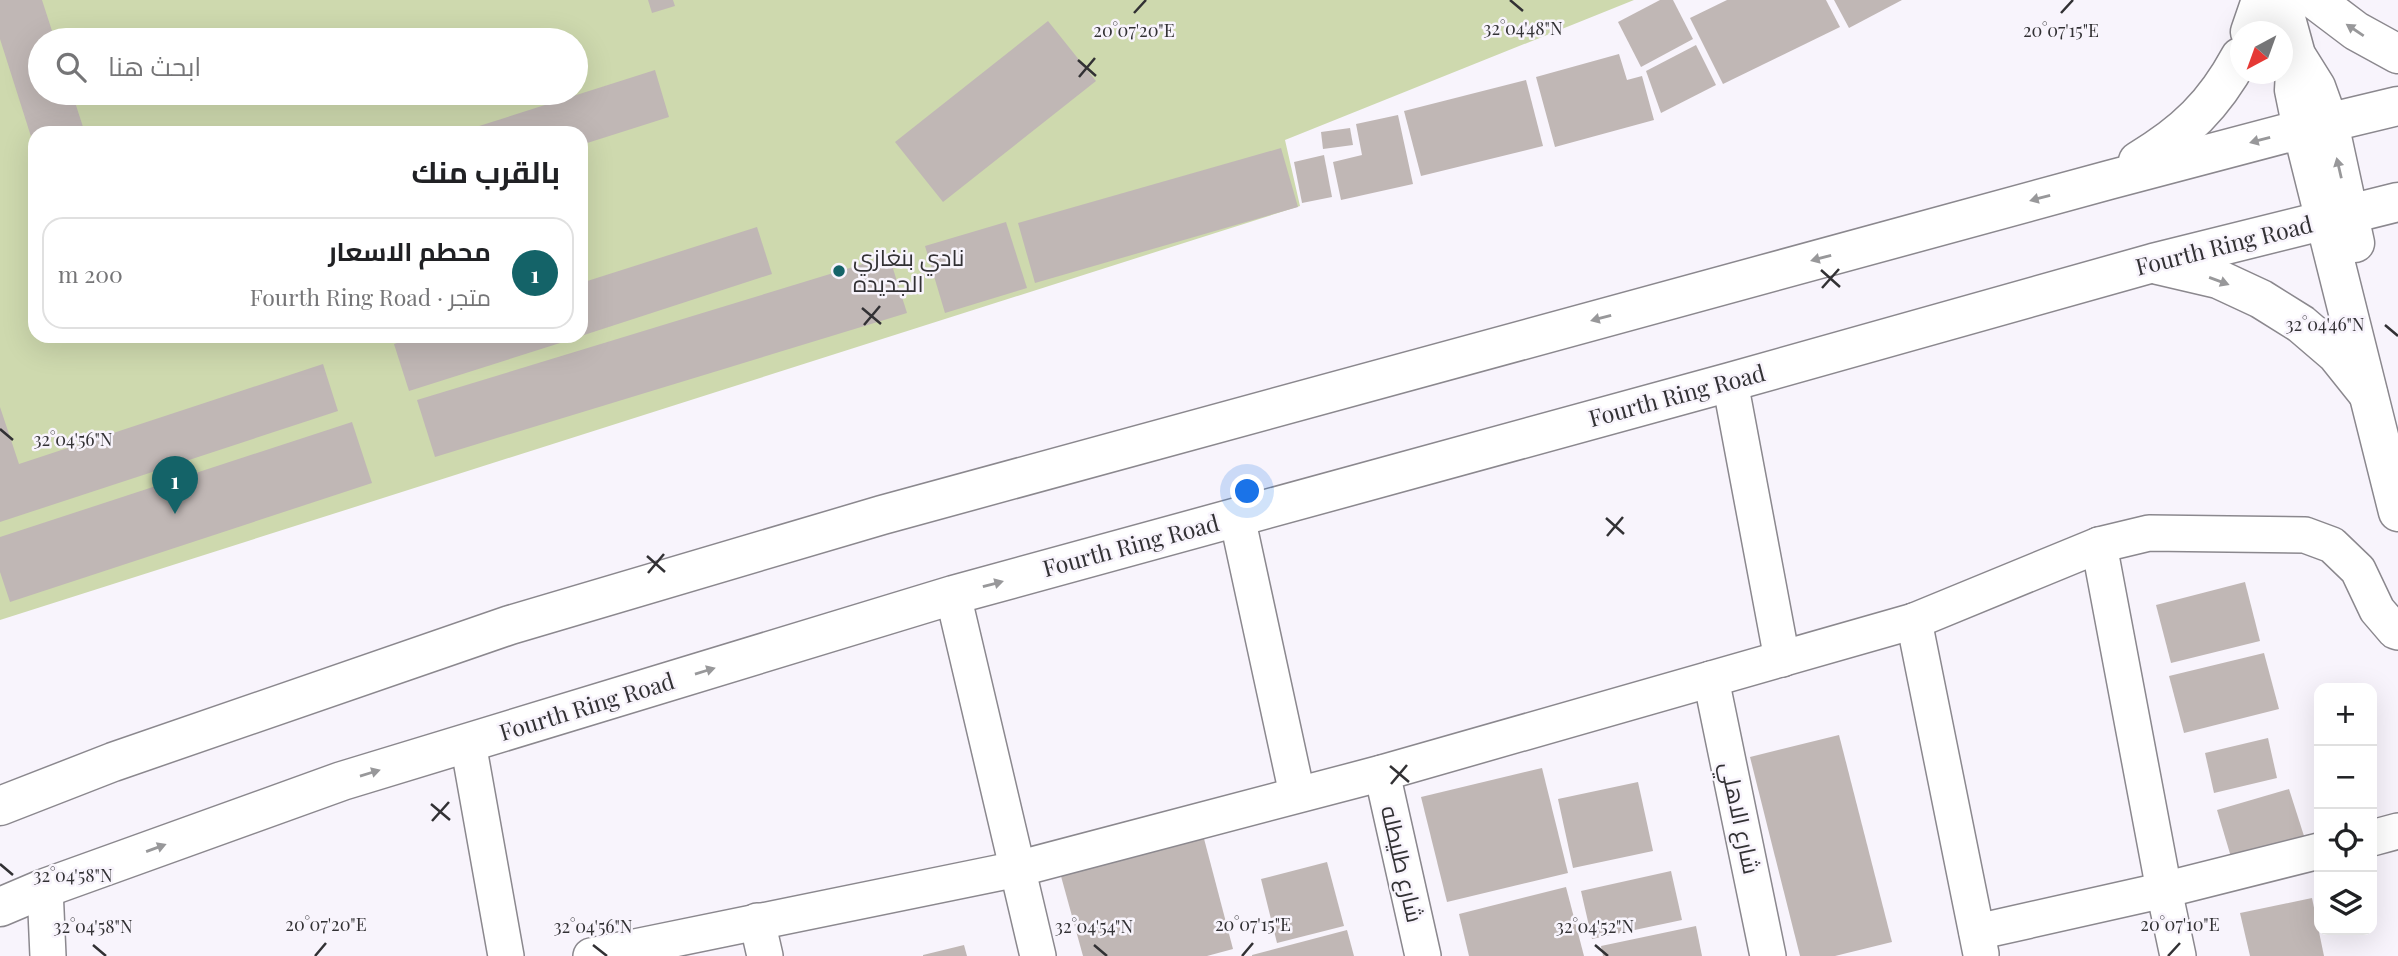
<!DOCTYPE html>
<html lang="ar">
<meta charset="utf-8">
<style>
:root{--surface:#fff;--page:#f6f6f6;--text:#202124;--muted:#757577;--line:#e0e0e0;--accent:#146368}
body{margin:0;font-family:"Playfair Display",Cairo,serif;background:var(--page);color:var(--text);direction:rtl}
.controls{position:absolute;right:21px;bottom:21px;display:grid;overflow:hidden;border-radius:14px;box-shadow:0 7px 28px #0002}
.controls button{width:63px;height:63px;display:grid;place-items:center;padding:0;border:0;border-bottom:2px solid var(--line);background:var(--surface);color:var(--text);font:35px sans-serif}
.compass{position:absolute;left:2230px;top:21px;width:63px;height:63px;border-radius:50%;background:var(--surface);box-shadow:0 7px 28px #0002;rotate:221deg}
.you{position:absolute;left:1248px;top:492px;width:24px;height:24px;margin:-18px;border:5px solid #fff;border-radius:50%;background:#1a73e8;box-shadow:0 0 0 10px #1a73e833}
.badge{display:grid;place-items:center;width:46px;height:46px;border-radius:50%;background:var(--accent);color:#fff;font-size:23px;font-weight:700}
.pin{position:absolute;translate:-50% -58px;filter:drop-shadow(0 2px 4px #0008)}
.pin::after{content:'';position:absolute;top:37px;width:24px;height:21px;background:inherit;clip-path:polygon(0 0,100% 0,50% 100%)}
.list{margin:0;padding:0;list-style:none}
h2{display:flex;justify-content:space-between;align-items:center;height:91px;margin:0;padding:0 28px;font-size:30px}
h2 small{font-size:23px;font-weight:400;color:var(--muted)}
.list li{display:grid;grid-template-columns:46px 1fr auto;gap:21px;align-items:center;box-sizing:border-box;height:112px;margin:0 14px 14px;padding:0 14px;border:2px solid var(--line);border-radius:21px}
.list b{display:block;font-size:26px;white-space:nowrap}
.list p{margin:0;font-size:23px;white-space:nowrap;color:var(--muted)}
.list em{font-size:23px;font-style:normal;color:var(--muted)}
.icon{flex:none;width:38px;height:38px;fill:none;stroke:currentColor;stroke-width:2;stroke-linecap:round;stroke-linejoin:round}
.map{position:relative;flex:none;width:2398px;height:956px;overflow:hidden;direction:ltr}
.search{position:absolute;background:var(--surface);box-shadow:0 7px 28px #0002;left:28px;top:28px;width:560px;height:77px;display:flex;align-items:center;gap:18px;box-sizing:border-box;padding:0 24px;border-radius:38px;color:var(--muted);font-size:26px}
.panel{position:absolute;background:var(--surface);box-shadow:0 7px 28px #0002;left:28px;top:126px;width:560px;height:217px;border-radius:21px;direction:rtl}
.map>svg:first-child{display:block}
</style>
<div class="map">
<svg width="2398" height="956" viewBox="0 0 2398 956">
<rect width="100%" height="100%" fill="#f8f4fc"/>
<path fill="#ced9ae" fill-rule="evenodd" d="M0,0h1634l-349,140 15,66 -1300,414zM40,40h536v53h-536zM35,133h546v203h-546z"/>
<g fill="#c0b7b5">
<path d="M0,0h42l13,40h-15v53h32l13,40h-50l-1,13 -34,-107z"/>
<path d="M648,0h25l2,6 -23,7z"/>
<path d="M1660,0h13l20,39 -52,28 -23,-45z"/>
<path d="M1727,0h99l14,27 -117,57 -33,-66z"/>
<path d="M1834,0h68l-53,28z"/>
<path d="M1048,21l48,60 -153,121 -48,-60z"/>
<path d="M1696,45l20,40 -55,28 -15,-42z"/>
<path d="M1619,54l8,26 15,-4 12,44 -99,27 -19,-70z"/>
<path d="M655,70l14,47 -88,28v-12h-124z"/>
<path d="M1526,80l17,66 -122,30 -17,-65z"/>
<path d="M1398,115l15,69 -72,16 -8,-38 29,-7 -6,-31z"/>
<path d="M1350,128l3,17 -30,4 -2,-17z"/>
<path d="M1281,148l17,59 -263,76 -17,-60z"/>
<path d="M1324,155l8,42 -30,6 -8,-41z"/>
<path d="M1006,222l21,66 -82,25 -20,-67z"/>
<path d="M757,227l15,47 -191,62v-53z"/>
<path d="M889,256l18,57 -472,144 -18,-57z"/>
<path d="M417,336h162v1l-170,54 -15,-47z"/>
<path d="M323,364l15,47 -338,111v-115l19,57z"/>
<path d="M352,422l20,61 -362,119 -10,-30v-35z"/>
<path d="M2245,582l15,59 -89,22 -15,-58z"/>
<path d="M2264,653l15,56 -95,24 -15,-57z"/>
<path d="M1839,735l53,207 -57,14h-35l-50,-199z"/>
<path d="M2268,738l9,40 -63,15 -9,-40z"/>
<path d="M1542,768l26,105 -121,29 -26,-105z"/>
<path d="M1638,782l15,69 -80,17 -15,-69z"/>
<path d="M2289,789l15,47 -73,21 -14,-47z"/>
<path d="M1202,831l31,118 -26,7h-124l-24,-87z"/>
<path d="M1327,862l17,64 -67,17 -16,-64z"/>
<path d="M1671,871l11,49 -90,19 -11,-48z"/>
<path d="M1566,887l18,69h-115l-10,-42z"/>
<path d="M2312,898l12,58h-74l-10,-43z"/>
<path d="M1696,926l6,30h-99l-2,-10z"/>
<path d="M1347,930l7,26h-102v-1z"/>
<path d="M964,945l3,11h-44v-1z"/>
</g>
<g fill="none" stroke-linecap="round" stroke-linejoin="round">
<defs>
<g id="minor">
<path d="M1730,382l52,277"/>
<path d="M1237,517l60,277"/>
<path d="M2099,545l65,345 14,66"/>
<path d="M953,595l85,361"/>
<path d="M1914,621l67,333"/>
<path d="M1711,679l57,277"/>
<path d="M468,743l38,213"/>
<path d="M1382,773l41,183"/>
<path d="M2372,838l26,-7"/>
<path d="M45,888l3,68"/>
<path d="M757,921l8,35"/>
<path d="M1977,932l187,-42 155,-39"/>
<path d="M591,956l426,-87 365,-96 532,-152 185,-76 50,-12 156,2 27,10 26,25 19,40 18,21 3,1"/>
</g>
<g id="secondary">
<path d="M2281,0l15,55 20,32 13,36 26,120"/>
<path d="M2296,55l-2,35 8,39 96,383"/>
</g>
<g id="primary">
<path d="M2315,0l41,31 42,23"/>
<path d="M2250,32l11,-32"/>
<path d="M2138,161c47,-28 76,-56 102,-104"/>
<path d="M2158,265l60,14 43,20 40,25 35,30 32,40"/>
<path d="M0,806l113,-44 397,-137 372,-110 1227,-335 193,-51 96,-23"/>
<path d="M0,907l45,-19 297,-107 611,-186 777,-213 423,-119 245,-61"/>
</g>
</defs>
<use href="#minor" stroke="#8b888e" stroke-width="38"/>
<use href="#secondary" stroke="#8b888e" stroke-width="41"/>
<use href="#primary" stroke="#8b888e" stroke-width="41"/>
<use href="#minor" stroke="#fff" stroke-width="35"/>
<use href="#secondary" stroke="#fff" stroke-width="38"/>
<use href="#primary" stroke="#fff" stroke-width="38"/>
</g>
<defs><path id="oneway-solid" d="M-6-.8H1V-3.2L6.5 0L1 3.2V.8H-6Z" transform="scale(1.75)"/></defs>
<g fill="#98989a">
<use href="#oneway-solid" transform="translate(2355 30) rotate(-146)"/>
<use href="#oneway-solid" transform="translate(2260 140) rotate(165)"/>
<use href="#oneway-solid" transform="translate(2339 168) rotate(-103)"/>
<use href="#oneway-solid" transform="translate(2040 198) rotate(165)"/>
<use href="#oneway-solid" transform="translate(1821 258) rotate(165)"/>
<use href="#oneway-solid" transform="translate(2219 281) rotate(20)"/>
<use href="#oneway-solid" transform="translate(1601 318) rotate(165)"/>
<use href="#oneway-solid" transform="translate(993 584) rotate(-15)"/>
<use href="#oneway-solid" transform="translate(705 671) rotate(-17)"/>
<use href="#oneway-solid" transform="translate(370 773) rotate(-17)"/>
<use href="#oneway-solid" transform="translate(156 848) rotate(-20)"/>
</g>
<path fill="none" stroke="#323134" stroke-width="2.5" d="M1510,0l13,11M1134,13l12,-13M2061,13l12,-13M1078,60l18,16M1079,77l16,-19M1821,270l19,17M1822,288l17,-19M862,308l19,16M864,325l16,-19M2385,325l13,11M0,429l13,11M1606,518l18,16M1607,536l16,-19M647,556l18,16M648,573l16,-19M1390,766l19,16M1391,784l16,-19M431,804l19,16M432,821l17,-19M0,864l13,11M93,945l13,11M593,945l14,11M1094,945l13,11M1595,945l13,11M315,956l11,-13M1242,956l11,-13M2168,956l12,-13"/>
<circle fill="#146368" stroke="#f8f4fc" stroke-width="2.5" cx="839" cy="271" r="7"/>
<g text-anchor="middle" stroke-width="5" stroke-linejoin="round" paint-order="stroke">
<g font-size="23" fill="#323134" stroke="#f8f4fc">
<text transform="translate(2224 246) rotate(-14)" y="8">Fourth Ring Road</text>
<text transform="translate(1677 396) rotate(-15)" y="8">Fourth Ring Road</text>
<text transform="translate(1131 546) rotate(-15)" y="8">Fourth Ring Road</text>
<text transform="translate(587 707) rotate(-17)" y="8">Fourth Ring Road</text>
<text transform="translate(1740 818) rotate(78)" y="8">شارع الاهلي</text>
<text transform="translate(1402 864) rotate(77)" y="8">شارع طليطله</text>
</g>
<g font-size="23" fill="#323134" stroke="#f8f4fc" text-anchor="start">
<text x="853" y="266">نادي بنغازي<tspan x="853" dy="26">الجديده</tspan></text>
</g>
</g>
<g font-size="18" text-anchor="middle" fill="#323134" stroke="#f8f4fc" stroke-width="5" stroke-linejoin="round" paint-order="stroke">
<text x="1523" y="35">32°04'48"N</text>
<text x="1134" y="37">20°07'20"E</text>
<text x="2061" y="37">20°07'15"E</text>
<text x="2325" y="331">32°04'46"N</text>
<text x="73" y="446">32°04'56"N</text>
<text x="73" y="882">32°04'58"N</text>
<text x="326" y="931">20°07'20"E</text>
<text x="1253" y="931">20°07'15"E</text>
<text x="2180" y="931">20°07'10"E</text>
<text x="93" y="933">32°04'58"N</text>
<text x="593" y="933">32°04'56"N</text>
<text x="1094" y="933">32°04'54"N</text>
<text x="1595" y="933">32°04'52"N</text>
</g>
</svg>
<div class="controls">
<button>+</button>
<button>−</button>
<button><svg class="icon" aria-label="locate" viewBox="0 0 24 24"><circle cx="12" cy="12" r="6"/><path d="M12 2v4M12 18v4M2 12h4M18 12h4"/></svg></button>
<button><svg class="icon" aria-label="layers" viewBox="0 0 24 24"><path d="M12 4l9 5-9 5-9-5zM3 14l9 5 9-5"/></svg></button>
</div>
<svg class="compass" viewBox="-18 -18 36 36"><path d="M0-13l5 13h-10z" fill="#e53935"/><path d="M0 13l5-13h-10z" fill="#757577"/></svg>
<div class="you"></div>
<div class="pin badge" style="left:175px;top:514px">1</div>
<div class="search"><svg class="icon" aria-label="search" viewBox="0 0 24 24"><circle cx="10" cy="10" r="6"/><path d="M15 15l6 6"/></svg>ابحث هنا</div>
<section class="panel">
<h2>بالقرب منك<small></small></h2>
<ul class="list">
<li><span class="badge">1</span><div><b>محطم الاسعار</b><p>متجر · Fourth Ring Road</p></div><em>200 m</em></li>
</ul>
</section>
</div>
